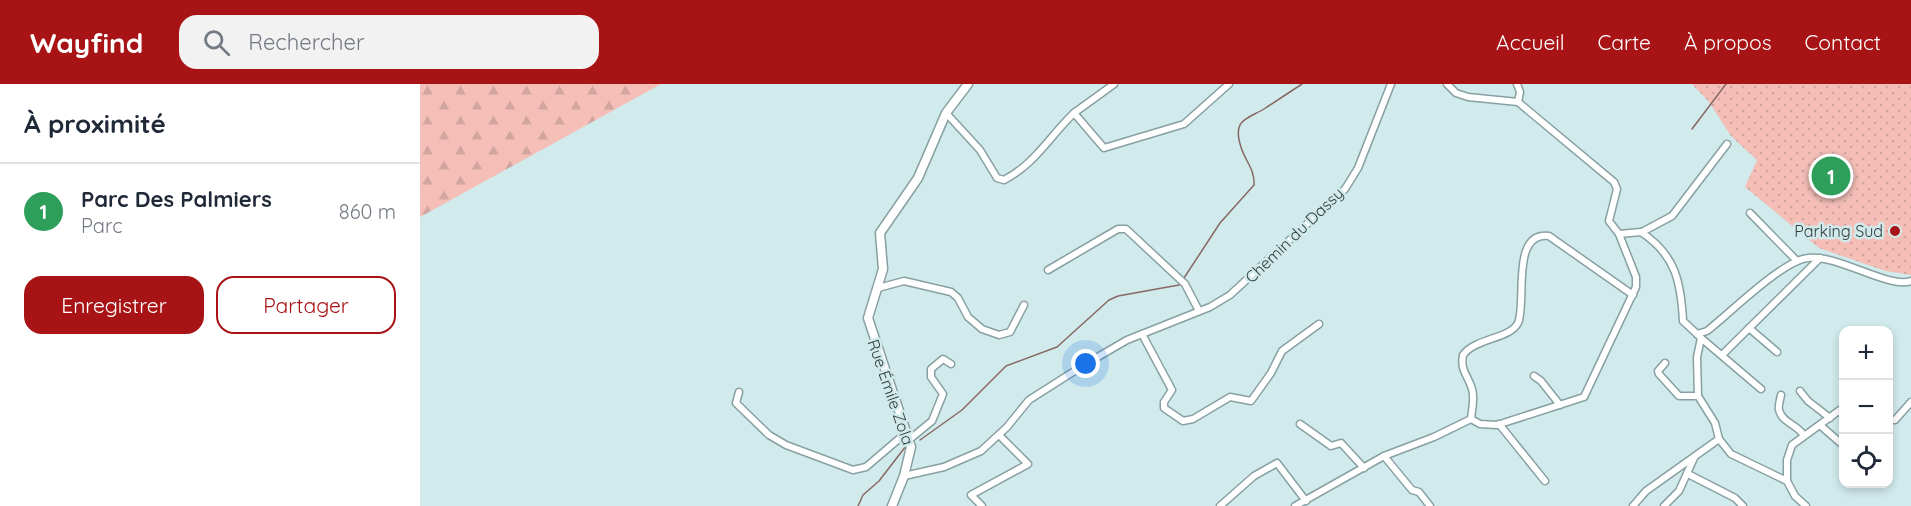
<!DOCTYPE html>
<html lang="fr">
<meta charset="utf-8">
<style>
:root{--surface:#fff;--page:#f2f2f3;--text:#1f2937;--muted:#747a83;--line:#e0e1e3;--accent:#a81416}
body{margin:0;font-family:Quicksand,sans-serif;background:var(--page);color:var(--text)}
.controls{position:absolute;right:18px;bottom:18px;display:grid;overflow:hidden;border-radius:12px;box-shadow:0 3px 9px #0003}
.controls button{width:54px;height:54px;display:grid;place-items:center;padding:0;border:0;border-bottom:2px solid var(--line);background:var(--surface);color:var(--text);font:30px sans-serif}
.you{position:absolute;left:666px;top:280px;width:21px;height:21px;margin:-15px;border:4px solid #fff;border-radius:50%;background:#1a73e8;box-shadow:0 0 0 9px #1a73e833}
.badge{display:grid;place-items:center;width:39px;height:39px;border-radius:50%;background:var(--accent);color:#fff;font-size:20px;font-weight:700}
.pin{position:absolute;translate:-50% -50%;border:3px solid #fff;box-shadow:0 2px 6px #0006}
.list{margin:0;padding:0;list-style:none}
h2{display:flex;justify-content:space-between;align-items:center;height:78px;margin:0;padding:0 24px;font-size:26px}
h2 small{font-size:20px;font-weight:400;color:var(--muted)}
.list li{display:grid;grid-template-columns:39px 1fr auto;gap:18px;align-items:center;box-sizing:border-box;height:96px;padding:0 24px;border-top:2px solid var(--line)}
.list b{display:block;font-size:22px;white-space:nowrap}
.list p{margin:0;font-size:20px;white-space:nowrap;color:var(--muted)}
.list em{font-size:20px;font-style:normal;color:var(--muted)}
.actions{display:flex;gap:12px;padding:18px 24px}
.actions a{flex:1;padding:14px 0;border:2px solid var(--accent);border-radius:18px;text-align:center;font-size:21px;color:var(--accent)}
.actions .main{background:var(--accent);color:#fff}
.icon{flex:none;width:33px;height:33px;fill:none;stroke:currentColor;stroke-width:2;stroke-linecap:round;stroke-linejoin:round}
.map{position:relative;flex:none;width:1491px;height:422px;overflow:hidden}
header{display:flex;align-items:center;gap:36px;box-sizing:border-box;height:84px;padding:0 30px;background:var(--accent);color:#fff}
header strong{font-size:28px}
nav{display:flex;gap:33px;margin-inline-start:auto;font-size:21px}
.search{width:420px;height:54px;background:var(--page);display:flex;align-items:center;gap:15px;box-sizing:border-box;padding:0 21px;border-radius:18px;color:var(--muted);font-size:22px}
main{display:flex}
aside{flex:1;background:var(--surface)}
.map>svg:first-child{display:block}
</style>
<header>
<strong>Wayfind</strong>
<div class="search"><svg class="icon" aria-label="search" viewBox="0 0 24 24"><circle cx="10" cy="10" r="6"/><path d="M15 15l6 6"/></svg>Rechercher</div>
<nav><a>Accueil</a><a>Carte</a><a>À propos</a><a>Contact</a></nav>
</header>
<main>
<aside>
<h2>À proximité<small></small></h2>
<ul class="list">
<li><span class="badge" style="background:#2e9e5b">1</span><div><b>Parc Des Palmiers</b><p>Parc</p></div><em>860 m</em></li>
</ul>
<div class="actions"><a class="main">Enregistrer</a><a>Partager</a></div>
</aside>
<div class="map">
<svg width="1491" height="422" viewBox="0 0 1491 422">
<defs>
<pattern id="green-dots" width="8" height="8" patternUnits="userSpaceOnUse" patternTransform="scale(1.5)"><rect width="8" height="8" fill="#f5bfb8"/><path d="M2 2h.1M6 6h.1" fill="none" stroke="#d2a59f" stroke-width="1.8" stroke-linecap="round"/></pattern>
<pattern id="forest-firs" width="22" height="20" patternUnits="userSpaceOnUse" patternTransform="scale(1.5)"><rect width="22" height="20" fill="#f5bfb8"/><path d="M5 1l3.5 6h-7zM16 11l3.5 6h-7z" fill="#d2a59f"/></pattern>
</defs>
<rect width="100%" height="100%" fill="#d1eaec"/>
<path fill="url(#green-dots)" d="M1272,0h219v191l-25,-4 -67,-23 -74,-61 12,-27 -26,-24 -22,-34z"/>
<path fill="url(#forest-firs)" d="M0,0h241l-241,133z"/>
<g fill="none" stroke-linecap="round" stroke-linejoin="round">
<g stroke="#886864" stroke-width="1.5">
<path d="M1272,45l34,-45"/>
<path d="M764,194l36,-55 34,-38c1,-16 -9,-24 -13,-38 -10,-30 9,-28 26,-40 12,-8 23,-15 35,-23"/>
<path d="M500,356l42,-30 44,-44 51,-19 52,-47 9,-4 61,-11 2,-3"/>
<path d="M438,422l5,-11 16,-14 27,-35"/>
</g>
<defs>
<g id="minor">
<path d="M1027,0l9,9 12,4 50,5 96,80 3,7 -8,32 10,13 22,-2c35,23 40,51 42,89l14,13 10,-3c22,-17 76,-71 101,-73 29,-4 81,31 103,23"/>
<path d="M1097,0l3,8 -2,10"/>
<path d="M526,29l34,37 17,28 7,2c31,-16 46,-44 70,-67l30,35 80,-24 45,-40"/>
<path d="M654,29l40,-29"/>
<path d="M1330,129l47,48"/>
<path d="M1222,148l30,-16 55,-72"/>
<path d="M628,186l70,-41h8l59,55 14,27"/>
<path d="M458,204l26,-7 47,11 7,6 10,19 14,12 17,6 11,-3 14,-27"/>
<path d="M1329,244l28,24"/>
<path d="M722,250l30,56 -8,12v6l19,13 10,-2 37,-22 21,4 20,-28 11,-22 37,-27"/>
<path d="M1277,250l4,4 -4,19 1,39 17,27 4,16 12,15 56,27 8,15 11,10"/>
<path d="M1281,254l60,51"/>
<path d="M1302,271l98,-97"/>
<path d="M1245,279l-7,8 1,3 20,22h19"/>
<path d="M1114,292l7,5 19,24"/>
<path d="M1380,307l8,10 22,17"/>
<path d="M319,308l-3,11 33,32 17,10 67,25 13,-3 41,-35"/>
<path d="M1361,311c-1,5 -3,11 -2,15 3,13 20,15 25,26"/>
<path d="M1051,335c1,-10 4,-21 1,-30 -4,-14 -12,-18 -9,-34 12,-17 47,-16 55,-32 9,-20 -8,-92 31,-87l84,59"/>
<path d="M1051,335l9,5 17,1 87,-28 52,-110v-10l-17,-43"/>
<path d="M1468,336h7l16,-18"/>
<path d="M880,340l31,22 10,-3 23,25"/>
<path d="M1079,340l46,57"/>
<path d="M1401,342l23,20"/>
<path d="M490,355l22,-18 11,-27 -12,-17v-8l12,-10 8,5"/>
<path d="M964,372l28,34 7,2 11,14"/>
<path d="M1268,390l47,24 8,8"/>
<path d="M484,392l40,-9 37,-16 26,-24 22,-27 55,-35 43,-25 83,-33 20,-12 115,-106 13,-21 33,-84"/>
<path d="M1367,397v-21l5,-15 52,-38"/>
<path d="M562,422l-11,-11 57,-31 -29,-29"/>
<path d="M800,422l34,-30 23,-13 29,38"/>
<path d="M875,422l89,-50 50,-19 37,-18"/>
<path d="M1213,422l13,-15 73,-52"/>
<path d="M1244,422l15,-15 15,-33"/>
</g>
<path id="secondary" d="M472,422l12,-30 7,-29 -43,-129 15,-49 -3,-36 38,-55 28,-65 22,-29"/>
</defs>
<use href="#minor" stroke="#88a0a2" stroke-width="9"/>
<use href="#secondary" stroke="#88a0a2" stroke-width="11"/>
<use href="#minor" stroke="#fff" stroke-width="6"/>
<use href="#secondary" stroke="#fff" stroke-width="8"/>
</g>
<circle fill="#a81416" stroke="#d1eaec" stroke-width="2" cx="1475" cy="147" r="6"/>
<g text-anchor="middle" stroke-width="5" stroke-linejoin="round" paint-order="stroke">
<g font-size="16" fill="#313b3b" stroke="#d1eaec" text-anchor="end">
<text x="1463" y="153">Parking Sud</text>
</g>
<g font-size="16" fill="#313b3b" stroke="#d1eaec">
<text transform="translate(874 151) rotate(-44)" y="6">Chemin du Dassy</text>
<text transform="translate(471 308) rotate(71)" y="6">Rue Émile Zola</text>
</g>
</g>
</svg>
<div class="controls">
<button>+</button>
<button>−</button>
<button><svg class="icon" aria-label="locate" viewBox="0 0 24 24"><circle cx="12" cy="12" r="6"/><path d="M12 2v4M12 18v4M2 12h4M18 12h4"/></svg></button>
</div>
<div class="you"></div>
<div class="pin badge" style="left:1411px;top:92px;background:#2e9e5b">1</div>
</div>
</main>
